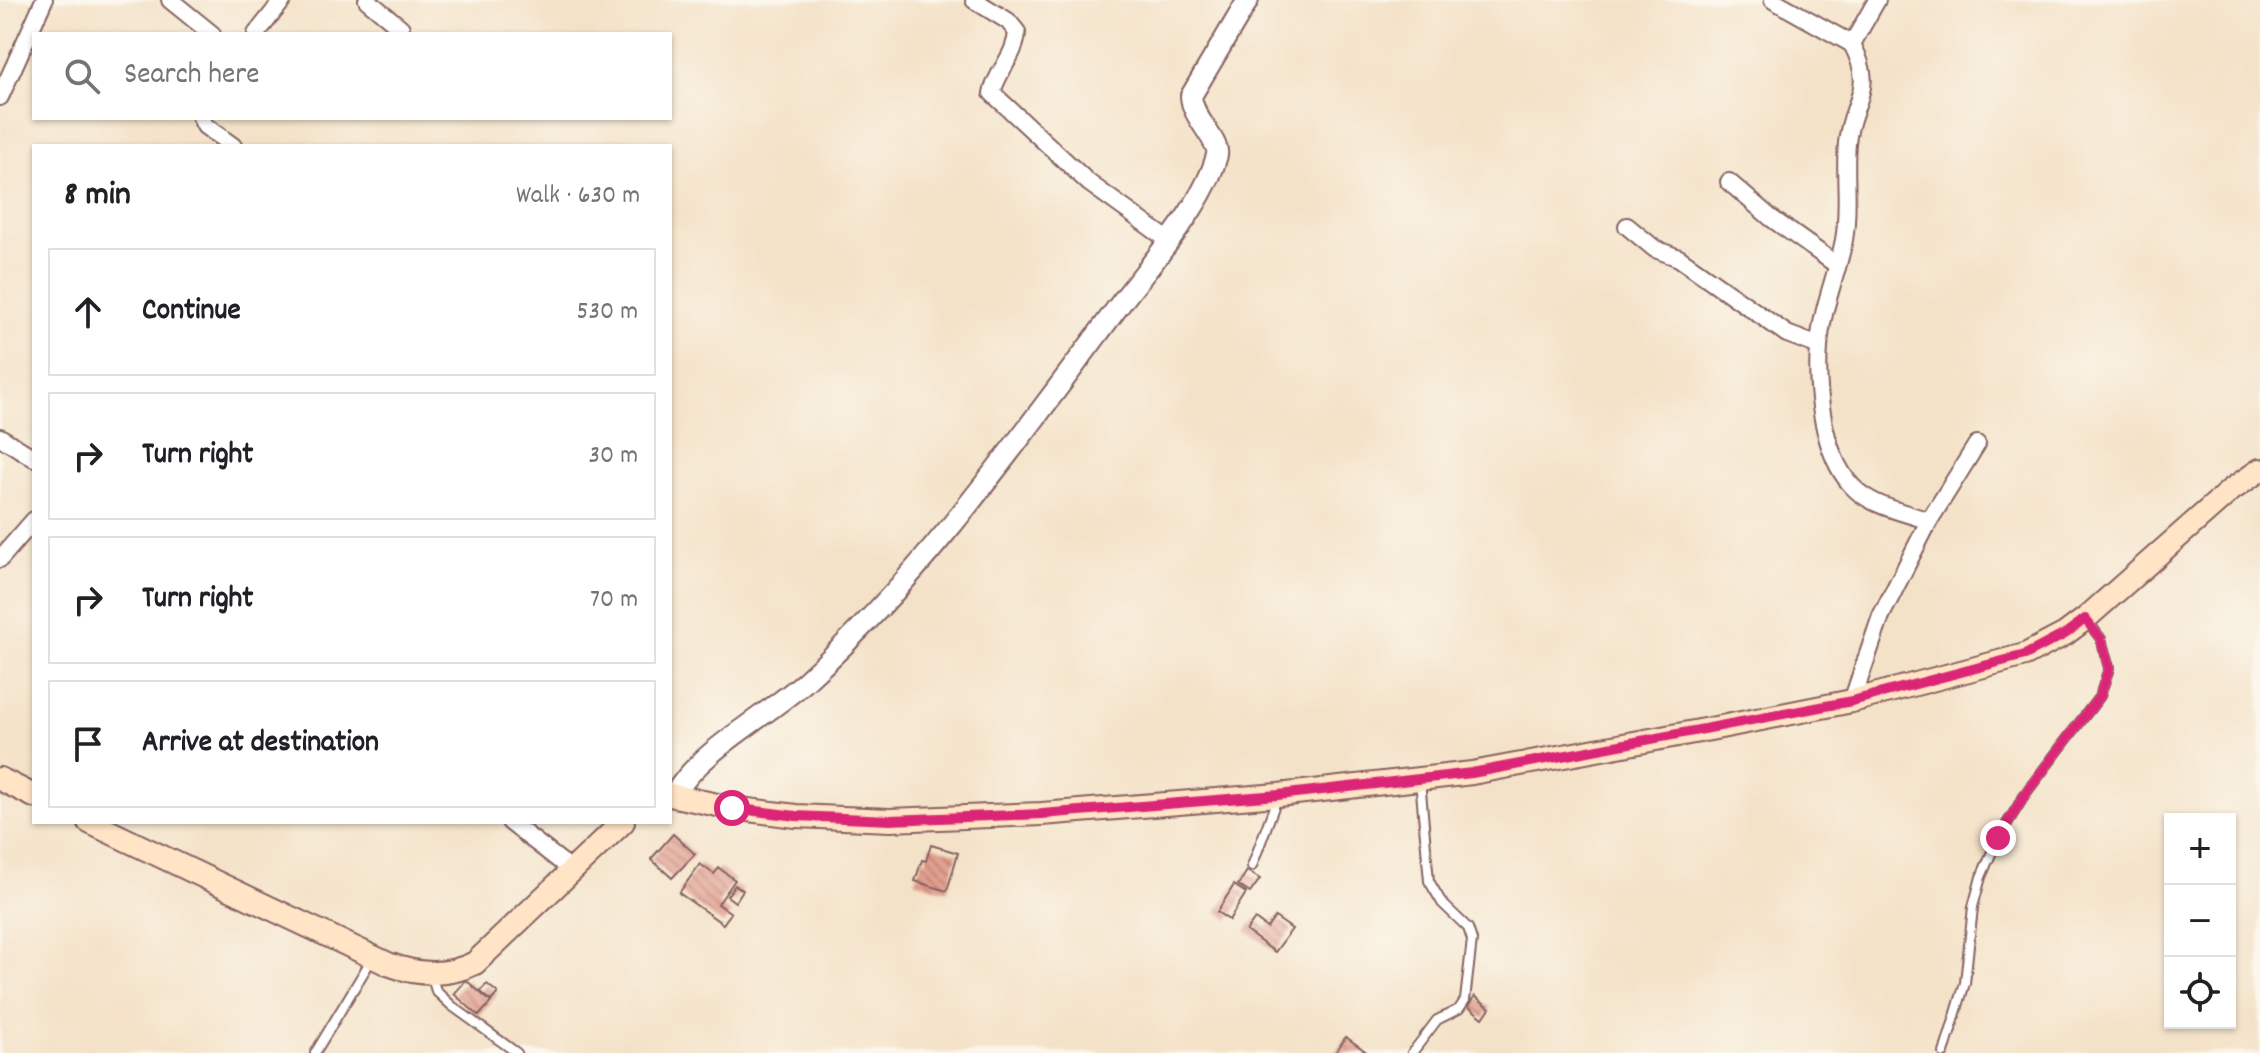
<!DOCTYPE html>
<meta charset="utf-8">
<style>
:root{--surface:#fff;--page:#f6f6f6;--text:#202124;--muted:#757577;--line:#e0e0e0}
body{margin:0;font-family:Dekko,sans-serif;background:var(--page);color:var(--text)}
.controls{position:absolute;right:24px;bottom:24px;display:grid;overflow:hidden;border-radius:0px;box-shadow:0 2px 6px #0004}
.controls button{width:72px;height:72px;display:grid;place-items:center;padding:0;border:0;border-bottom:2px solid var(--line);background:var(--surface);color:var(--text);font:40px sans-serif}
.stop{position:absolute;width:24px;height:24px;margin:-18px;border:6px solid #db2777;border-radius:50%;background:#fff}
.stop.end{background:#db2777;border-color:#fff;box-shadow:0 2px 8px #0008}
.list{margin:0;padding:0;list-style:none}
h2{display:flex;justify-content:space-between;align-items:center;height:104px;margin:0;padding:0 32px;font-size:34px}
h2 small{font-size:26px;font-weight:400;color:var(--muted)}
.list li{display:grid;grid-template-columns:52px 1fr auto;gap:24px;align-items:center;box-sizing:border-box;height:128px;margin:0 16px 16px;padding:0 16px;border:2px solid var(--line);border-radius:0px}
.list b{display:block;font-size:30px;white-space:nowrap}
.list em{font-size:26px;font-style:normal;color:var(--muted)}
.icon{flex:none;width:44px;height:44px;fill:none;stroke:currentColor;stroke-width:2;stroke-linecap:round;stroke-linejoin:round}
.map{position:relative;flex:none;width:2260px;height:1053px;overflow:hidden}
.search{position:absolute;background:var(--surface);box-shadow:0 2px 6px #0004;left:32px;top:32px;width:640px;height:88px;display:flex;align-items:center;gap:20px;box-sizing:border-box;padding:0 28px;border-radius:0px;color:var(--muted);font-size:30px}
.panel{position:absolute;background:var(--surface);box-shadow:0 2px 6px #0004;left:32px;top:144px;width:640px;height:680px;border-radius:0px}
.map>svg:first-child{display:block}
</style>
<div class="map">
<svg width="2260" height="1053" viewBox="0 0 2260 1053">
<defs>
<pattern id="building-back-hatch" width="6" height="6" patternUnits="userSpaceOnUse" patternTransform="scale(2)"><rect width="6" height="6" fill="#e29f8f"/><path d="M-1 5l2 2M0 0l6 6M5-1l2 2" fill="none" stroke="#b98175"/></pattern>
</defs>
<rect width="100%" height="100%" fill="#fbf7ec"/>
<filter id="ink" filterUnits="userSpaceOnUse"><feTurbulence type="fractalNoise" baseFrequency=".0125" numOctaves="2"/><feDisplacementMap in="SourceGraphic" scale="16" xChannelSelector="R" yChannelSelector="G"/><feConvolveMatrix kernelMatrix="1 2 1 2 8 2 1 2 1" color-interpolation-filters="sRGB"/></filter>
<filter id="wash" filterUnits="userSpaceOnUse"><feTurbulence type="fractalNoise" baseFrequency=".006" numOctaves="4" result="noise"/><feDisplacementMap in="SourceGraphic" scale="32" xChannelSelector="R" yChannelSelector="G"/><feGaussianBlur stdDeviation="1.8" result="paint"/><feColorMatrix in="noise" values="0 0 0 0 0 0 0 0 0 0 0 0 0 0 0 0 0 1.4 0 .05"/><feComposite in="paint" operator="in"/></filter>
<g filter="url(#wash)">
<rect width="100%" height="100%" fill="#f4e2c8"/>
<g id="blocks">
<g fill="url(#building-back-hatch)">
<path d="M673,834l22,20 -23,24 -21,-19z"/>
<path d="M931,845l27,8 -11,38 -32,-10 7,-21 4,1z"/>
<path d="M700,864l14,10 5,-6 16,12 -17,24 13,9 -8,11 -44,-31z"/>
<path d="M1247,871l13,8 -10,14 -12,-8z"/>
<path d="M735,885l8,5 -8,12 -8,-6z"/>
<path d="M1234,885l12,8 -17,27 -12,-8z"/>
<path d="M1275,917l17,12 -17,23 -29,-21 9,-12 12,9z"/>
<path d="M466,980l25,22 -12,14 -25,-22z"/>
<path d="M487,984l11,9 -7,8 -11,-10z"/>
<path d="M1475,996l15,12 -7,10 -15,-12z"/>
<path d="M1346,1037l22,16h-33z"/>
</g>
</g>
</g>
<g filter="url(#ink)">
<use href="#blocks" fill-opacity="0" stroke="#866362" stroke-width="2"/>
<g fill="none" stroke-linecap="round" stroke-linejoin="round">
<defs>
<g id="service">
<path d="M1252,866l26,-70"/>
<path d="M431,974l5,17 16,15 65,47"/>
<path d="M315,1053l58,-96"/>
<path d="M1412,1053l25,-33 22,-11 6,-9 7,-60 -4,-12 -26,-25 -13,-22 -9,-101"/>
<path d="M1944,1053l21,-70 8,-76 8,-30 17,-39 30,-48 72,-94 9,-28 -8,-29 -15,-20"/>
</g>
<g id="minor">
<path d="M170,0l42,34"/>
<path d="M367,0l34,28"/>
<path d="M974,0l34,21 9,11c-1,23 -20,39 -25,61l97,90 79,57"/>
<path d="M1773,0l79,44"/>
<path d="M1877,0l-25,44c25,48 -1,55 -5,99 -3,33 3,64 -3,97 -7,35 -23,70 -25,107 -3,41 3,107 33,139 18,20 52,26 77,35"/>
<path d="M256,34l27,-34"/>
<path d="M0,97l44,-97"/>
<path d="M201,118l4,8 28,20"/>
<path d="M1729,182l42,36 66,47"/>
<path d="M1627,226l28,23 24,9 108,76 32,12"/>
<path d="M0,437l34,21"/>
<path d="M0,559l34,-39"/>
<path d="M1852,701l29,-85 48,-95 48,-77"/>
<path d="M510,822l63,49"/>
</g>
<path id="tertiary" d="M675,794c26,-45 93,-78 132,-114 120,-109 214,-244 311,-373 31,-42 86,-101 99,-152 3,-14 -25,-37 -26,-59l57,-96"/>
<g id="secondary">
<path d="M0,779l34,17"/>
<path d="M670,795l62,13 64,8 94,4 152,-6 236,-19 194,-22 249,-46 131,-26 173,-46 40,-21 20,-15 146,-129 29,-20"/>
<path d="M89,822l299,142c29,11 59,13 87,-1l148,-141"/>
</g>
</defs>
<use href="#service" stroke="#866362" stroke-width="12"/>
<use href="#minor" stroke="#866362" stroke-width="20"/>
<use href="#tertiary" stroke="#866362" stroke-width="24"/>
<use href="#secondary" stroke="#866362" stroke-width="26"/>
<use href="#service" stroke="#fff" stroke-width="8"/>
<use href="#minor" stroke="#fff" stroke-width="16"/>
<use href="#tertiary" stroke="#fff" stroke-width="20"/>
<use href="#secondary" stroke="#ffe4c6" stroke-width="22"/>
</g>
</g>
<g fill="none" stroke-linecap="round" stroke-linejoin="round" filter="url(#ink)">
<path stroke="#db2777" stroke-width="10" d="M732,808l64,8 94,4 152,-6 236,-19 194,-22 380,-72 173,-46 40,-21 20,-15 16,20 8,29 -9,28 -72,94 -30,48"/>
</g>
</svg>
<div class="controls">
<button>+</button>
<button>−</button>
<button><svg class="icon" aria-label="locate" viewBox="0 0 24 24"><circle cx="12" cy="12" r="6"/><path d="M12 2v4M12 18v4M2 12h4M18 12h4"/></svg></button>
</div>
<div class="stop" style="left:732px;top:808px"></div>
<div class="stop end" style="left:1998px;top:838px"></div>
<div class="search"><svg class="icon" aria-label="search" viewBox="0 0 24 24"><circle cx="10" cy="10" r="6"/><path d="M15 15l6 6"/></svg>Search here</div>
<section class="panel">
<h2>8 min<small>Walk · 630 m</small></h2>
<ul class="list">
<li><svg class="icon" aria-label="ahead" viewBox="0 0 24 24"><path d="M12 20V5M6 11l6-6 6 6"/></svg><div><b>Continue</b></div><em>530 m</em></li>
<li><svg class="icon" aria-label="right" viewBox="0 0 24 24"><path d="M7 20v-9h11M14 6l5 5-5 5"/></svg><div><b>Turn right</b></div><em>30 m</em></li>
<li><svg class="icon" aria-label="right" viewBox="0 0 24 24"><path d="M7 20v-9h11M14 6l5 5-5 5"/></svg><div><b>Turn right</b></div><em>70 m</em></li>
<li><svg class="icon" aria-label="arrive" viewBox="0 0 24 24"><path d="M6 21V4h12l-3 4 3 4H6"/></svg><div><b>Arrive at destination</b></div></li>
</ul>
</section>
</div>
